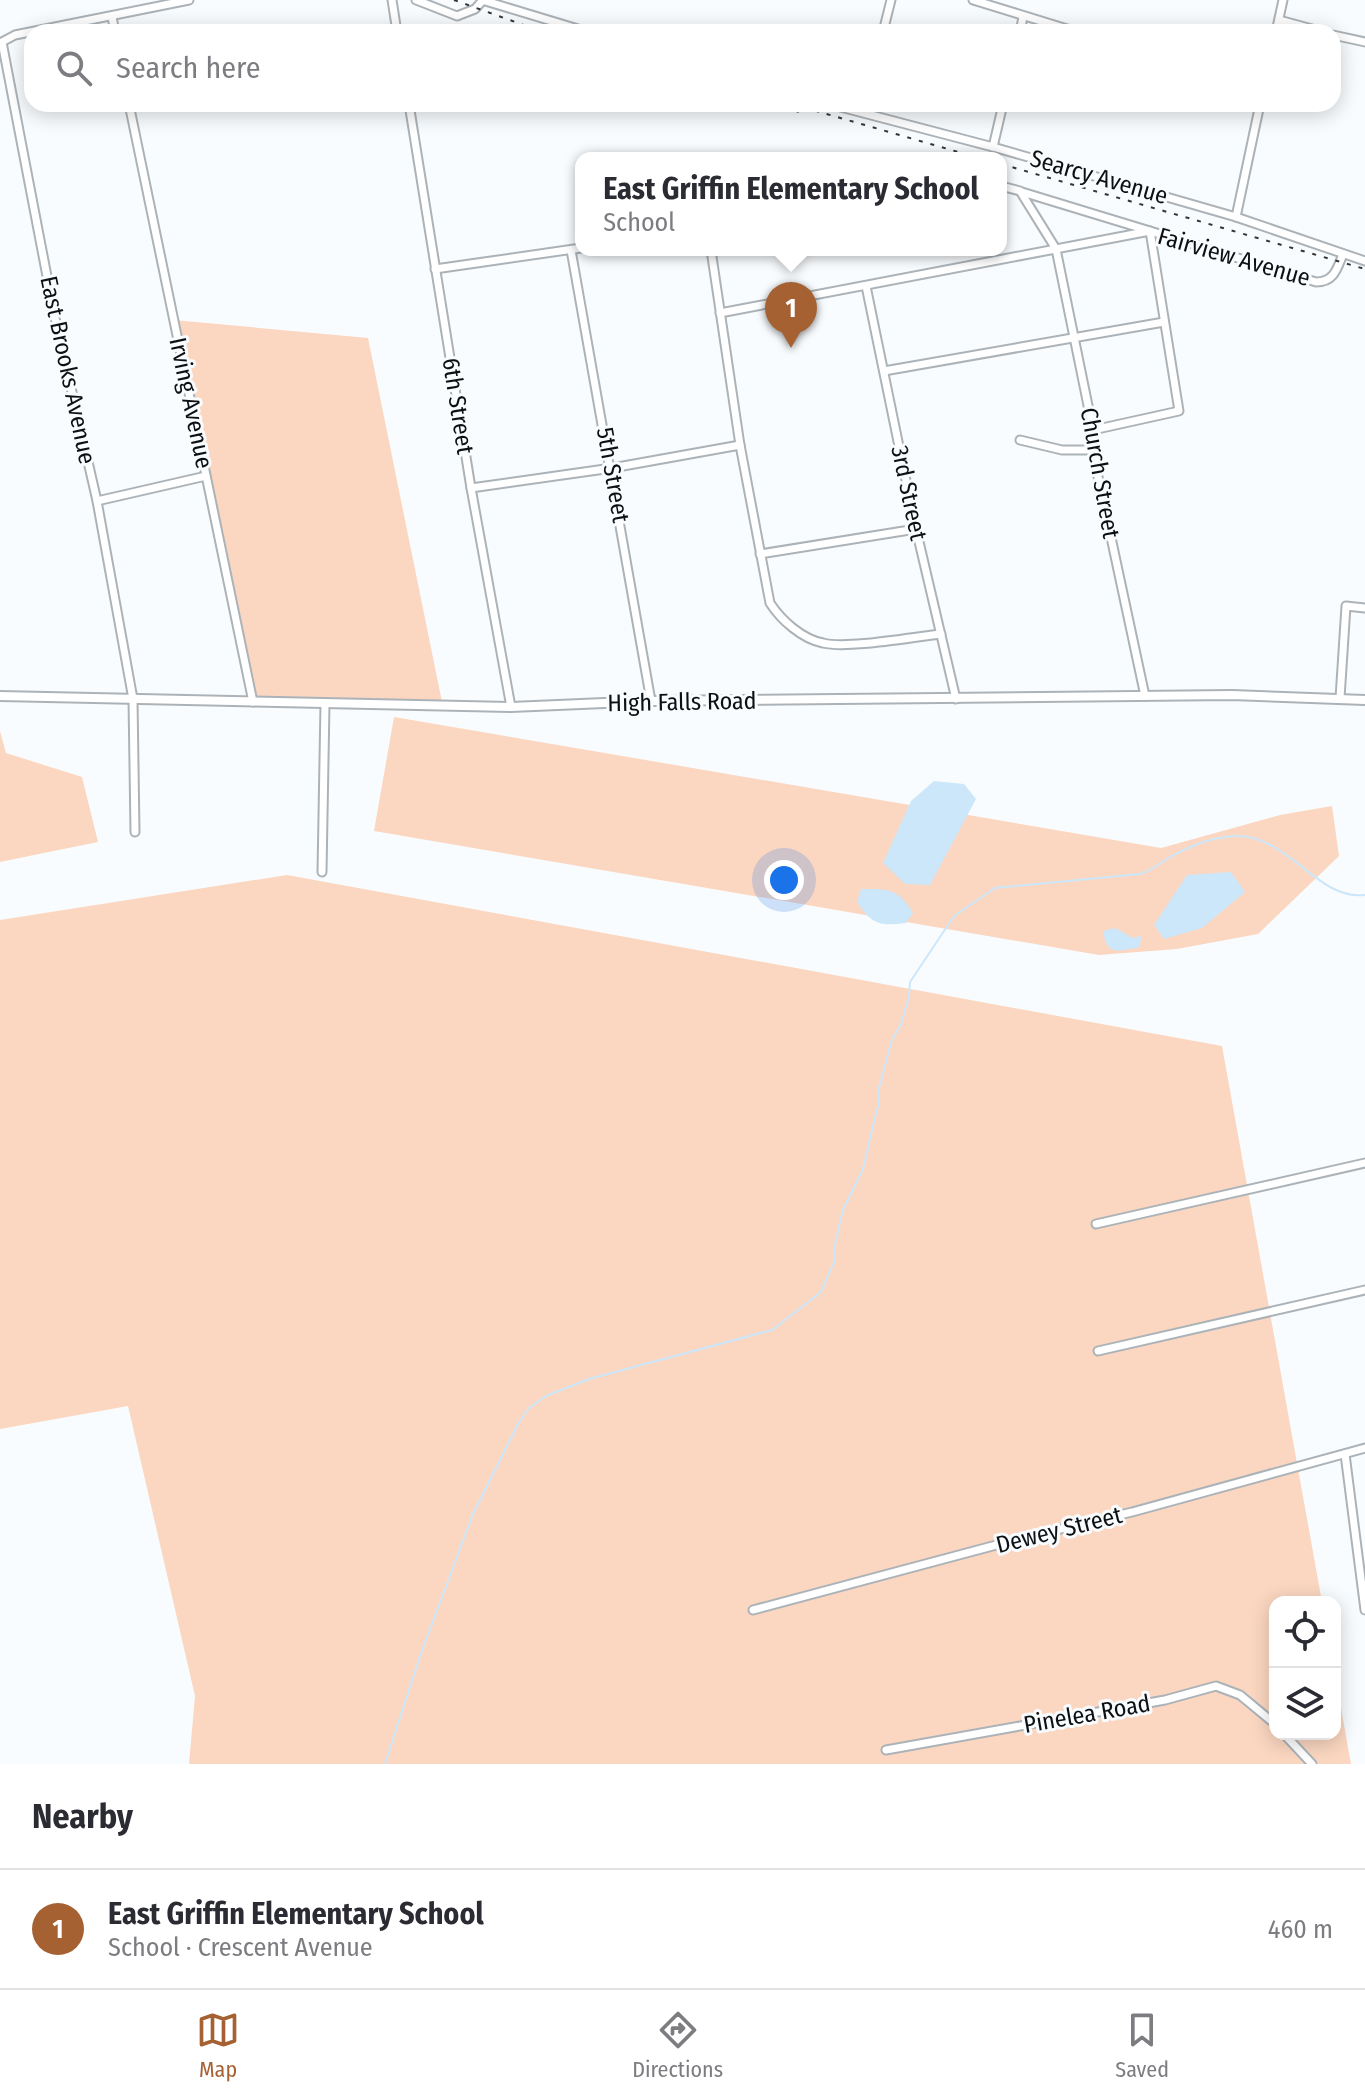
<!DOCTYPE html>
<meta charset="utf-8">
<style>
:root{--surface:#fff;--page:#f7f7f7;--text:#2b2b33;--muted:#7c7c81;--line:#e1e1e2;--accent:#a56132}
body{margin:0;font-family:"Fira Sans Condensed",sans-serif;background:var(--page);color:var(--text)}
.controls{position:absolute;right:24px;bottom:24px;display:grid;overflow:hidden;border-radius:16px;box-shadow:0 4px 20px #0003}
.controls button{width:72px;height:72px;display:grid;place-items:center;padding:0;border:0;border-bottom:2px solid var(--line);background:var(--surface);color:var(--text);font:40px sans-serif}
.you{position:absolute;left:784px;top:880px;width:28px;height:28px;margin:-20px;border:6px solid #fff;border-radius:50%;background:#1a73e8;box-shadow:0 0 0 12px #1a73e833}
.badge{display:grid;place-items:center;width:52px;height:52px;border-radius:50%;background:var(--accent);color:#fff;font-size:26px;font-weight:700}
.pin{position:absolute;translate:-50% -66px;filter:drop-shadow(0 2px 4px #0008)}
.pin::after{content:'';position:absolute;top:42px;width:28px;height:24px;background:inherit;clip-path:polygon(0 0,100% 0,50% 100%)}
.popup{position:absolute;left:575px;top:152px;width:432px;height:104px;box-sizing:border-box;display:grid;place-content:center;border-radius:16px;background:var(--surface);filter:drop-shadow(0 2px 6px #0005);font-size:26px;white-space:nowrap;color:var(--muted)}
.popup b{font-size:30px;color:var(--text)}
.popup::after{content:'';position:absolute;left:50%;top:100%;margin-left:-16px;border:16px solid transparent;border-top-color:var(--surface)}
.list{margin:0;padding:0;list-style:none}
h2{display:flex;justify-content:space-between;align-items:center;height:104px;margin:0;padding:0 32px;font-size:34px}
h2 small{font-size:26px;font-weight:400;color:var(--muted)}
.list li{display:grid;grid-template-columns:52px 1fr auto;gap:24px;align-items:center;box-sizing:border-box;height:120px;padding:0 32px;border-top:2px solid var(--line)}
.list b{display:block;font-size:30px;white-space:nowrap}
.list p{margin:0;font-size:26px;white-space:nowrap;color:var(--muted)}
.list em{font-size:26px;font-style:normal;color:var(--muted)}
.icon{flex:none;width:44px;height:44px;fill:none;stroke:currentColor;stroke-width:2;stroke-linecap:round;stroke-linejoin:round}
.map{position:relative;flex:none;width:1365px;height:1764px;overflow:hidden}
.search{position:absolute;background:var(--surface);box-shadow:0 4px 20px #0003;left:24px;right:24px;top:24px;height:88px;display:flex;align-items:center;gap:20px;box-sizing:border-box;padding:0 28px;border-radius:24px;color:var(--muted);font-size:30px}
.sheet{height:224px;background:var(--surface)}
nav{display:flex;justify-content:space-around;align-items:center;box-sizing:border-box;height:112px;border-top:2px solid var(--line);background:var(--surface);font-size:22px;color:var(--muted)}
nav a{display:grid;justify-items:center;gap:4px}
nav .on{color:var(--accent)}
.map>svg:first-child{display:block}
</style>
<div class="map">
<svg width="1365" height="1764" viewBox="0 0 1365 1764">
<rect width="100%" height="100%" fill="#f9fcfe"/>
<g fill="#fbd7c1">
<path d="M174,320l194,18 74,364 -189,-3z"/>
<path d="M394,717l767,131 119,-33 52,-9 7,50 -81,78 -81,15 -78,6 -725,-124z"/>
<path d="M0,731l6,22 76,24 16,65 -98,20z"/>
<path d="M287,875l935,171 100,556h-47v132h60v-60l16,90h-1162l6,-68 -67,-290 -128,23v-509z"/>
</g>
<g fill="#cde7fa">
<path d="M934,781l30,3 12,15 -46,86 -25,-1 -22,-21 28,-62z"/>
<path d="M1231,872l14,20 -43,36 -38,11 -10,-14 33,-50z"/>
<path d="M861,889c27,0 37,-1 52,24l-7,10c-26,3 -34,2 -49,-21z"/>
<path d="M1115,928l18,10 8,-2 -1,11c-21,4 -33,10 -37,-16z"/>
</g>
<g fill="none" stroke-linecap="round" stroke-linejoin="round">
<path stroke="#cde7fa" stroke-width="2" d="M385,1764l35,-108 53,-142 46,-92 10,-14 17,-12 43,-17 183,-49 49,-38 13,-30v-13l9,-39 20,-41 16,-68 -1,-10 14,-51 9,-16 8,-27 1,-15 44,-66 41,-28 145,-14c11,-3 17,-9 27,-15 16,-10 39,-20 59,-22 60,-10 88,64 139,58"/>
<defs>
<g id="minor">
<path d="M392,0l5,32"/>
<path d="M416,0l41,16 18,-7 8,-9"/>
<path d="M482,0l106,32"/>
<path d="M973,0l104,32"/>
<path d="M112,17l3,15"/>
<path d="M1279,20l44,12"/>
<path d="M883,32l8,-32"/>
<path d="M1020,32l3,-15"/>
<path d="M1276,32l7,-32"/>
<path d="M1333,35l32,7"/>
<path d="M129,104l124,598"/>
<path d="M409,104l62,384 40,219"/>
<path d="M829,104l164,43 243,70 129,44"/>
<path d="M993,147l10,-43"/>
<path d="M1001,186l19,5 36,58 37,181 4,42 48,224"/>
<path d="M1022,192l128,39 29,180 -86,19"/>
<path d="M1236,217l24,-113"/>
<path d="M571,250l80,451"/>
<path d="M711,250l29,195 30,158c11,17 32,36 53,40 25,6 89,-6 118,-9"/>
<path d="M435,269l146,-21"/>
<path d="M866,286l50,243 40,170"/>
<path d="M720,313l430,-82 166,51c18,0 21,-13 27,-28"/>
<path d="M884,371l280,-49"/>
<path d="M1020,440l42,10h31"/>
<path d="M471,488l141,-20 128,-23"/>
<path d="M97,501l109,-25"/>
<path d="M760,554l156,-25"/>
<path d="M1340,698l6,-92 19,2"/>
<path d="M135,832l-2,-133 -36,-198 -42,-183 -53,-276 13,-7 174,-35"/>
<path d="M322,872l3,-168"/>
<path d="M1096,1224l269,-61"/>
<path d="M1098,1351l267,-61"/>
<path d="M1345,1454l20,156"/>
<path d="M753,1610l262,-70 117,-28 233,-64"/>
<path d="M1284,1734l28,30"/>
<path d="M886,1750l279,-50 51,-14 24,9 35,29"/>
</g>
<path id="tertiary" d="M0,696l511,11 140,-6 581,-6 133,5"/>
</defs>
<use href="#minor" stroke="#acb3b8" stroke-width="11"/>
<use href="#tertiary" stroke="#acb3b8" stroke-width="12"/>
<use href="#minor" stroke="#fff" stroke-width="7"/>
<use href="#tertiary" stroke="#fff" stroke-width="8"/>
<g stroke="#333537" stroke-width="2" stroke-dasharray="4 8" stroke-linecap="butt">
<path d="M454,0l89,32"/>
<path d="M772,104l31,9"/>
<path d="M792,104l187,54"/>
<path d="M1001,164l364,105"/>
</g>
</g>
<g text-anchor="middle" stroke-width="6" stroke-linejoin="round" paint-order="stroke">
<g font-size="24" fill="#0d0f11" stroke="#f9fcfe">
<text transform="translate(1099 177) rotate(16)" y="8">Searcy Avenue</text>
<text transform="translate(1234 257) rotate(16)" y="8">Fairview Avenue</text>
<text transform="translate(68 370) rotate(78)" y="8">East Brooks Avenue</text>
<text transform="translate(191 403) rotate(78)" y="8">Irving Avenue</text>
<text transform="translate(458 406) rotate(81)" y="8">6th Street</text>
<text transform="translate(1100 473) rotate(80)" y="8">Church Street</text>
<text transform="translate(613 475) rotate(80)" y="8">5th Street</text>
<text transform="translate(909 493) rotate(78)" y="8">3rd Street</text>
<text transform="translate(682 702) rotate(-1)" y="8">High Falls Road</text>
<text transform="translate(1059 1530) rotate(-14)" y="8">Dewey Street</text>
<text transform="translate(1087 1714) rotate(-10)" y="8">Pinelea Road</text>
</g>
</g>
</svg>
<div class="controls">
<button><svg class="icon" aria-label="locate" viewBox="0 0 24 24"><circle cx="12" cy="12" r="6"/><path d="M12 2v4M12 18v4M2 12h4M18 12h4"/></svg></button>
<button><svg class="icon" aria-label="layers" viewBox="0 0 24 24"><path d="M12 4l9 5-9 5-9-5zM3 14l9 5 9-5"/></svg></button>
</div>
<div class="you"></div>
<div class="pin badge" style="left:791px;top:348px">1</div>
<div class="popup"><b>East Griffin Elementary School</b>School</div>
<div class="search"><svg class="icon" aria-label="search" viewBox="0 0 24 24"><circle cx="10" cy="10" r="6"/><path d="M15 15l6 6"/></svg>Search here</div>
</div>
<section class="sheet">
<h2>Nearby<small></small></h2>
<ul class="list">
<li><span class="badge">1</span><div><b>East Griffin Elementary School</b><p>School · Crescent Avenue</p></div><em>460 m</em></li>
</ul>
</section>
<nav>
<a class="on"><svg class="icon" aria-label="map" viewBox="0 0 24 24"><path d="M3 6l6-2 6 2 6-2v14l-6 2-6-2-6 2zM9 4v14M15 6v14"/></svg>Map</a>
<a><svg class="icon" aria-label="directions" viewBox="0 0 24 24"><path d="M12 3l9 9-9 9-9-9zM9 14v-3h6M13 9l2 2-2 2"/></svg>Directions</a>
<a><svg class="icon" aria-label="saved" viewBox="0 0 24 24"><path d="M7 4h10v16l-5-4-5 4z"/></svg>Saved</a>
</nav>
